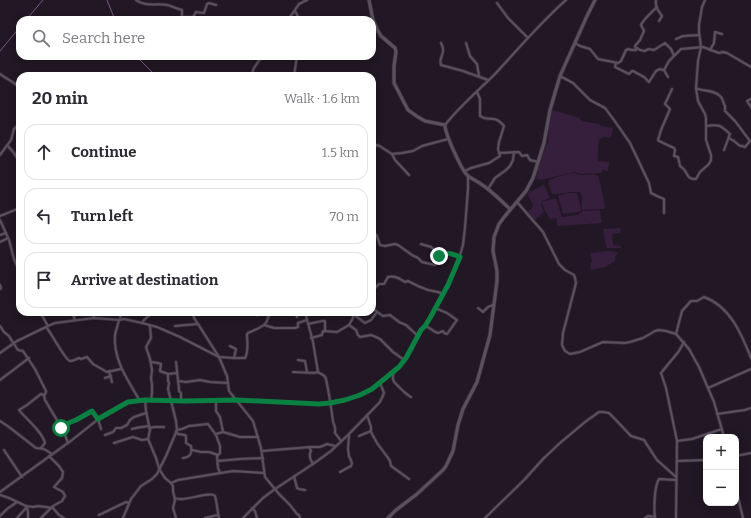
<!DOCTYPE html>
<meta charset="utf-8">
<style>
:root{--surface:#fff;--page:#f7f7f7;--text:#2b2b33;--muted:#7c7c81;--line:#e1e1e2}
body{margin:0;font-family:Bitter,serif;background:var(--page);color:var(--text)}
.controls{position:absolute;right:12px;bottom:12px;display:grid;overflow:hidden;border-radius:8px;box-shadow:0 2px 10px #0003}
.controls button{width:36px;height:36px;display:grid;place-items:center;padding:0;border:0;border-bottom:1px solid var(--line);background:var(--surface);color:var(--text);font:20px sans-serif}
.stop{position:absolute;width:12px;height:12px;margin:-9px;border:3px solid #0b8043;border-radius:50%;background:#fff}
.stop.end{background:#0b8043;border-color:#fff;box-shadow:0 1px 4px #0008}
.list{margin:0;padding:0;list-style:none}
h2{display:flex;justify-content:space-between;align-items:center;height:52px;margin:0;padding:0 16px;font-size:17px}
h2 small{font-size:13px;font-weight:400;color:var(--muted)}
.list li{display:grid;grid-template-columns:26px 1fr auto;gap:12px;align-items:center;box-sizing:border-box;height:56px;margin:0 8px 8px;padding:0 8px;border:1px solid var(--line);border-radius:12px}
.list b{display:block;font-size:15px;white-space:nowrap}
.list em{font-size:13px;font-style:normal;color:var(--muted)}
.icon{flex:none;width:22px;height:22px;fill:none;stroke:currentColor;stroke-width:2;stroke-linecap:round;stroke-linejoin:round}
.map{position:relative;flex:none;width:751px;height:518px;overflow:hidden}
.search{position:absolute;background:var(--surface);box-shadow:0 2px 10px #0003;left:16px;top:16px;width:360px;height:44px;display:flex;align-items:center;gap:10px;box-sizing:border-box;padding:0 14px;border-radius:12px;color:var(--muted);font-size:15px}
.panel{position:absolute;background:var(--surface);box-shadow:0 2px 10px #0003;left:16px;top:72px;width:360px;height:244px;border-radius:12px}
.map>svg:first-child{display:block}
</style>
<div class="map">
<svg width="751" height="518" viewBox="0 0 751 518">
<rect width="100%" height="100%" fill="#221724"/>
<g fill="#351f3c">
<path d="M552,110l28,8 1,3 18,3 2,2 12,2 -2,10c-13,-3 -13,3 -13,13 0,4 -1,6 0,10l11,1 -1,9 -5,-1 -2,3 -20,1 -7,-2 -33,8 -5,-1 3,-15 9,-22 1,-17z"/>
<path d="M572,173l10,2 11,-1 5,2 3,10 4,21 -1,2 -22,1v-13l-2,-5c-10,-1 -20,3 -28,2l-4,-13 8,-4z"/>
<path d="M544,185l6,13 -8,3 -1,1 15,-4 6,19 16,-2 5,-4 17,-1 2,13 -45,3v-8l-7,1c-3,-5 -6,-10 -8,-16l-1,2 3,7 -7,6 -3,1 -6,-8 4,-3 1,-2 -6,-13z"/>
<path d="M567,193h10l4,15v3l-3,1 -15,2 -5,-18z"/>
<path d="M621,228l-1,5 -8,1 1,11 8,1v2h-14l-2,-6 -2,-13z"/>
<path d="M608,251l9,1v2l-2,3v4l-10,6 -14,3 -1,-6 2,-2 -2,-9z"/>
</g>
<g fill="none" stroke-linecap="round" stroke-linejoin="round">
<g stroke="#81568d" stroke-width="1">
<path d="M107,0l8,20"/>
<path d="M26,20l17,-20"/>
<path d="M0,51l20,-24"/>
<path d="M136,56l20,20"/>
</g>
<defs>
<g id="street">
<path d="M136,0c9,7 21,3 31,5 5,1 10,4 15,5v6l2,2 1,-1h8l3,-5 8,1 3,-9 2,-1 7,2"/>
<path d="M656,0c-1,8 2,10 6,16l-3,5"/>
<path d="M497,3l11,15 20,20"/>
<path d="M295,11l5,9"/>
<path d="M288,20l11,-16 8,-4"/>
<path d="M676,39l7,-3 16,-1"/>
<path d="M441,43c6,11 -3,13 0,22l22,6 25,9"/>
<path d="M466,43l4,13 7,8 2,12"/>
<path d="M575,43l5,3 10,3 8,10 20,4 3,-2 5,-11 3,-1 2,1h5l-1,-4 5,-6 4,-9 -3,-6c2,-5 11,-13 16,-18"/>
<path d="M636,49l1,-1 3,2 5,1 3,-2 6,1 11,-7 6,6 3,7"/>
<path d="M710,50l4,-7 1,-11 7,2"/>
<path d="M616,63l-1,4 14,7 3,-3h1l11,6 5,5 7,-11 4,-2 3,1"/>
<path d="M0,74c7,5 14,8 20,14"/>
<path d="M251,76l3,-8 8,-12"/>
<path d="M294,76l3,-20"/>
<path d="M560,76l13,7 17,17 15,8 9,12 16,23 19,40 2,10 6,3 7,3v14"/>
<path d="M668,77l-4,-7 5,-9 12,-12 22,-2 16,6 4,-1 4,1 24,14"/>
<path d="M696,88c7,4 18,1 25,9 2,2 2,6 4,9v5l10,10 15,20 -5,6 -3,-1h-2l-6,-5 -5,-3"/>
<path d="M672,89l-7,15 5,5 -9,21 -3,10 1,1 15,7 1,2 -1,6 4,1 2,9c9,5 5,14 16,13l4,-7 9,-8 2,-4v-5l-5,-15v-22l-1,-4 -7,-13 -2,-13 2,-27 3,-14 -2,-15v-7l3,-18 3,-7"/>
<path d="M751,99l-4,2 4,6"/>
<path d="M445,125c15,-19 34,-35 51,-52 23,-25 45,-51 70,-73"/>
<path d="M706,126c14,-2 14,-1 24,8l-6,16"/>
<path d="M7,145l7,8 6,10"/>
<path d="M372,150l2,-3 4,-2 14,9 10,-1 11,-2 9,-5 26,-7"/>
<path d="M499,153l20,-1 3,4 5,-1 3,5 8,2"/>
<path d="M392,154l3,6 14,15"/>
<path d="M0,155l11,-15 3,-11 6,-6"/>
<path d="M465,171l6,-3 18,-5 11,-7 -2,-7 1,-7 5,-16c-11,-13 -14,-3 -24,-10v-17l-3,-7"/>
<path d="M488,189l7,-11 11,-8 4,-4 3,-6 1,-8"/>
<path d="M372,192l1,1"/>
<path d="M517,202l26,30 16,32 6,6 9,5 1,3 1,5 -13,50 -1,12 3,6 5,3 10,-2 23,-10 22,1 5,-1 13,-4 12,-7 4,-1 7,1 10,3 13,15 10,18 15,35 10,35"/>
<path d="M0,216l20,-8"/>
<path d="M0,220l9,20 5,19 6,14"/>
<path d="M372,231l5,5 3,9 5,1 10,-2 3,1 14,10 6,3 4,4 13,3 5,-10 9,-2 10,4"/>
<path d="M0,235l6,-2"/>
<path d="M0,242l8,-4"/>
<path d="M421,244l10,3 9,8"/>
<path d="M0,285l1,3 -1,1"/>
<path d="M372,291l7,-7h5l4,-7c7,-2 12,2 17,5l3,-1 10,5 10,4 10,2 5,2"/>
<path d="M372,308l8,6 3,2 7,-1 9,7 7,3 12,11"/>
<path d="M478,308l5,4 5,-5 5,-2"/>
<path d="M40,312l8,14"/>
<path d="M72,312l3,8"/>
<path d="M92,312l2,6"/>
<path d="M193,312l1,6 4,6 21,33 15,1h11c4,-7 2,-16 2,-24l1,-1 9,-4 7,-4 10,3h21l3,-1v-4l9,-3"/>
<path d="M252,312l5,3 2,-3"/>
<path d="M305,312l8,30 5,30c3,3 7,2 8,7 3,14 5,27 7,42 1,6 3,4 2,12l6,8"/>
<path d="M353,314l12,9 6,-3 6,-8"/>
<path d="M297,317v-2l12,-3"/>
<path d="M120,319l1,-5 1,-2"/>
<path d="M119,320c-1,5 -3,10 -4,15 -2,25 13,45 25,66"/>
<path d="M142,323l2,-3 9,-8"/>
<path d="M308,324l14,-3h3v9"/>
<path d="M264,325l3,-4 3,-9"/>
<path d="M349,325l7,5 2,5 2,2 11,-2 5,2 4,2 13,13 10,7 1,2"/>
<path d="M0,326l4,6 5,4 3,5 6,9 5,1 12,18 11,22v1l-2,4 1,4 19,32 4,11"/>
<path d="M150,326l1,12 -5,9 4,12 2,11 -1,8 1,7v8l-1,7"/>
<path d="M175,326l23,-2"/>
<path d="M425,326c5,1 8,6 13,7l5,-2 1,2 3,1 10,-14 -10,-7 -12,-5"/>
<path d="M46,327c5,5 19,33 24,34 3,0 7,-2 9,-3l2,1 6,-2 6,7 14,8 14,-3"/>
<path d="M676,334l6,-23 9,-10h6l7,-4c26,9 38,38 47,61"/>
<path d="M311,338l11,-3 1,-4 14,1 12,-7 4,-7v-6"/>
<path d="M230,346l6,3 -2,9"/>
<path d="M0,353l17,-12 31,-15 7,-3 39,-5 25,2 5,-1 18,4 15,4 23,10 39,20 8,19 2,15 24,30 8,27 4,29 14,17 11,11 7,9 2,1 1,3"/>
<path d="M298,360l7,1 2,11"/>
<path d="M176,362l3,27v2l2,2v8"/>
<path d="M109,371l3,11"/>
<path d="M293,372l21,1 4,-1"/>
<path d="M394,372c-3,11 1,10 7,17 5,4 3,4 10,8"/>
<path d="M168,374l9,-1"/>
<path d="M105,378l6,-2"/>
<path d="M0,380l29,-22"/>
<path d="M178,381l8,1 14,-2 10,2 18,1"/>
<path d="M708,388l43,-19"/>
<path d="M145,400l1,11 4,19 -2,9 8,19 3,10"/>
<path d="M216,400v11l4,6 3,15 -7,2v1l4,11v7l-3,3 1,12 2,5"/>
<path d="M717,414l28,-4 6,-2"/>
<path d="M367,415l4,12v5l6,11 9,12 4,6 1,5 18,13"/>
<path d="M0,421l9,6 27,21 8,1 8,5"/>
<path d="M61,428l5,-4 13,-6 13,-7 6,8 3,10"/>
<path d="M149,428l5,-1h10"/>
<path d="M132,429c6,-2 11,-2 17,-3"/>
<path d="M177,430l5,-1 7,-3 19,-2 8,11"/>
<path d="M176,431l2,3 7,1 1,1v7l5,3c1,7 0,11 -8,12"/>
<path d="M223,432l17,5h18"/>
<path d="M105,435l8,-3 3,-4h5l6,-3 3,-5 4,-3 12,-4"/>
<path d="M359,436l12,-5"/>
<path d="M677,441l15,-2 30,-10"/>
<path d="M114,443l19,-6 9,3 6,-1"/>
<path d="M309,447l2,4c-3,5 0,9 2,13"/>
<path d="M41,448l4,-5c-3,-12 -19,-24 -26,-33l8,-5 14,-11 3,1"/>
<path d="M4,450l18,27"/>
<path d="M192,450l9,2h8l9,3"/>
<path d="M262,451l49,-4h9l7,-3 8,2"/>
<path d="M736,456l15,-3"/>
<path d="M218,461l22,-2 23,-1"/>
<path d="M677,461l29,-1"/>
<path d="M159,469l6,9 6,5 2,3v5l2,9 -2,8 3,10"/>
<path d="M340,472l11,-6 1,-3 -3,-7 -1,-7 1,-14"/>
<path d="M294,476l3,12 2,1 6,1"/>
<path d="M171,483l7,-3 55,-9 31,2"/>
<path d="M736,489l7,29"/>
<path d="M0,492l72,-52 29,-23 27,-15 17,-2 40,1 51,-1 83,4 11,-1 21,-5 21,-9 27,-22 5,-6 8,-12 9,-19 4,-4 23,-41 13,-33 2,-7 2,-18 3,-38v-13"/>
<path d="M0,495l9,3 17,8 7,1 5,-1 15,2 6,7 5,3"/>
<path d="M175,498c9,5 35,-8 40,-2 1,2 3,18 4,22"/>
<path d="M27,507l1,5v6"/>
<path d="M252,508l3,3 2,7"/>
<path d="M99,515l27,-13 3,1"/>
<path d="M0,516l7,-7 10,-7"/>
<path d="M17,518l10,-11"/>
<path d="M41,518l12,-12 9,-5 3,-5 -2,-4 -9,-5 8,-9 1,-6 -4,-6 -10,-10"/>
<path d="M123,518l8,-19 3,-4 7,-9 11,-7 5,-5 9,-18 11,-26 -1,-9 -8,-32 1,-6 -1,-2v-7l-8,-3 1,-7 -3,-1 -7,-1"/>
<path d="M205,518l13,-3"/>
<path d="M243,518l20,-20 12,-9 38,-25 18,-13 18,-17 31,-32 4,-9 -4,-10"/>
<path d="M485,518l40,-39 18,-20 17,-16 25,-21 14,-10h4l6,1 6,6 16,17 13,4 13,20 19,17"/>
<path d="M645,518l3,-2 7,1"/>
<path d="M655,518c-1,-9 -1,-31 4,-39l17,1"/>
<path d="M676,518l1,-77 -11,-53 -5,-15 18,-22 5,-9"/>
</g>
<g id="secondary">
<path d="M369,0l4,20 5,11 3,5 14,12 1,4 -2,14v17l14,27 10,7 7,4 20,4c0,9 17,46 23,51 4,3 9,5 13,8 11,7 20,17 29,25"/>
<path d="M388,518l8,-8 21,-16 26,-24 3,-4 7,-15 5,-26 5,-16 14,-27 13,-47 7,-54v-10l-4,-20 1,-14 5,-13 6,-8 21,-25 7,-13 11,-35 6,-33 10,-34 27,-60 8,-16"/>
</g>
</defs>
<use href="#street" stroke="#39323b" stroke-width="3.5"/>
<use href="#secondary" stroke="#39323b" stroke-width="4.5"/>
<use href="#street" stroke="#5c5060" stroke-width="2"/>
<use href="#secondary" stroke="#5c5060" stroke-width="3"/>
</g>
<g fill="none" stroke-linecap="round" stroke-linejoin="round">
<path stroke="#0b8043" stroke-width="5" d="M61,428l5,-4 10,-4 16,-9 6,8 30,-17 17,-2 40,1 51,-1 83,4 11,-1 15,-3 15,-5 12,-6 27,-22 7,-9 15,-28 4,-4 5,-8 18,-33 12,-28c-7,-3 -14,-6 -21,-1"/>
</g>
</svg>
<div class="controls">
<button>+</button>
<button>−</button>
</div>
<div class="stop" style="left:61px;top:428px"></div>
<div class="stop end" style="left:439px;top:256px"></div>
<div class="search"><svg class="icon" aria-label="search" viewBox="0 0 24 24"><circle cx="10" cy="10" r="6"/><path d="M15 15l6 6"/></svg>Search here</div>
<section class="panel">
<h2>20 min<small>Walk · 1.6 km</small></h2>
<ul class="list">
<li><svg class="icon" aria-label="ahead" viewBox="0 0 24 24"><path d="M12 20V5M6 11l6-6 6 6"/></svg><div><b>Continue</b></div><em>1.5 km</em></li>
<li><svg class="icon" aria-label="left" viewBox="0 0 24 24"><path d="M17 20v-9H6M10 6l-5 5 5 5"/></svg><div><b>Turn left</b></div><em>70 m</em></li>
<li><svg class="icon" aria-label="arrive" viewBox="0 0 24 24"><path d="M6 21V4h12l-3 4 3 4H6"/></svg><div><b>Arrive at destination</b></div></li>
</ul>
</section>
</div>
